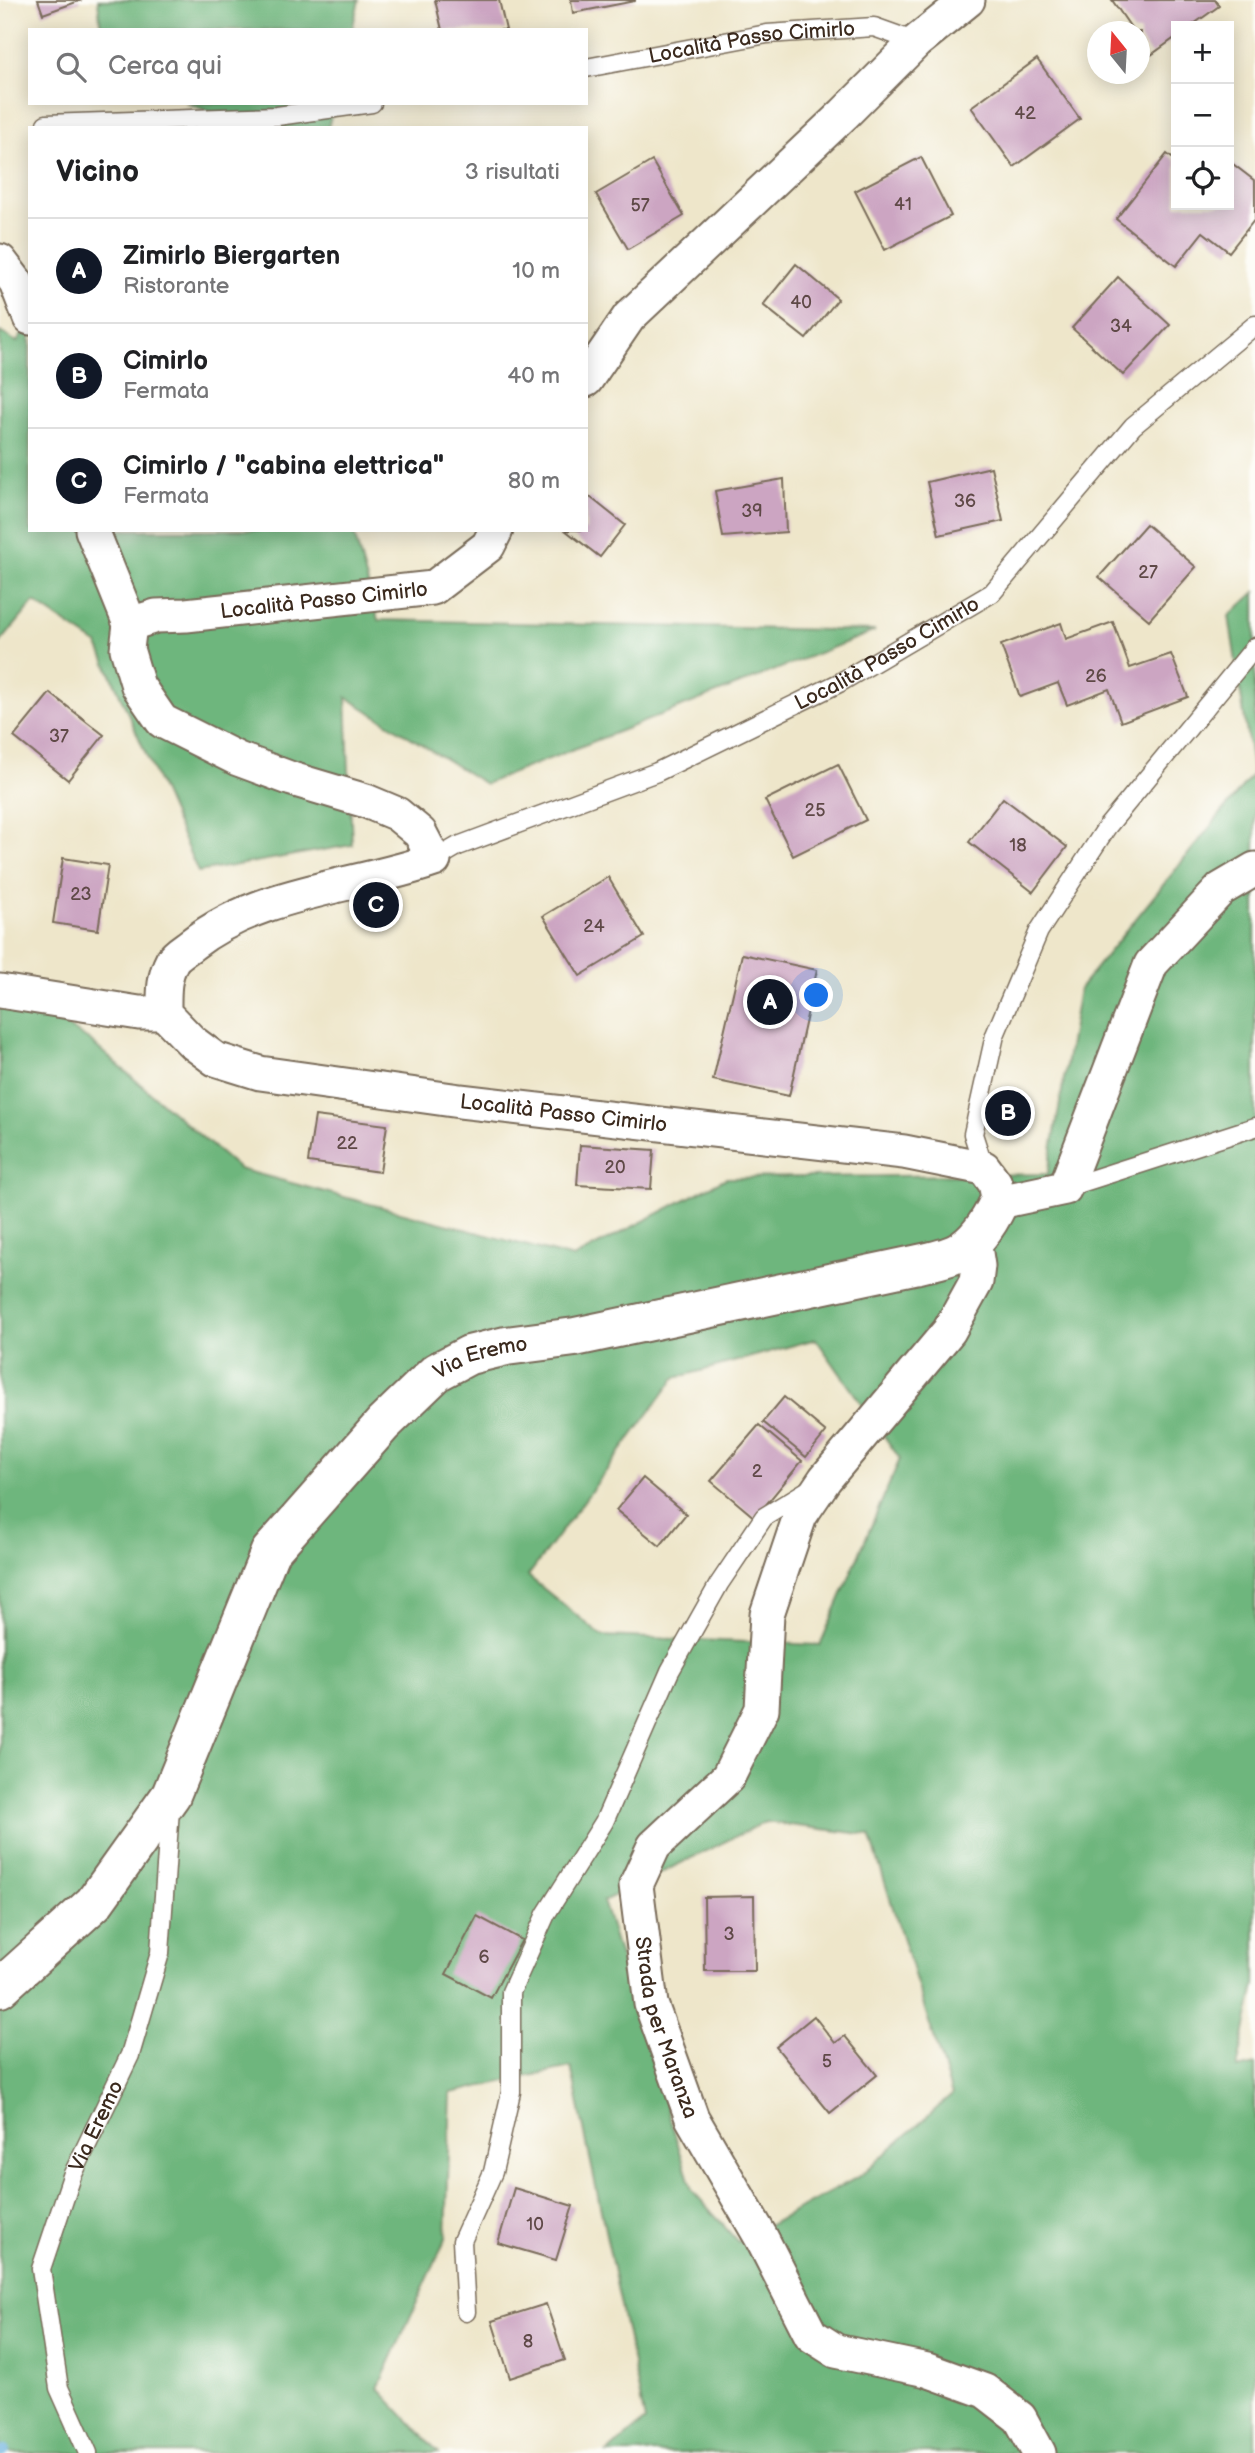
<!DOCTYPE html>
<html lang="it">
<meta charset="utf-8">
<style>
:root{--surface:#fff;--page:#f2f2f2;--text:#202124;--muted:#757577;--line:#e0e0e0;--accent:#111827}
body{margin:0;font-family:"Balsamiq Sans",sans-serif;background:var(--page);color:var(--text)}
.controls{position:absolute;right:21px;top:21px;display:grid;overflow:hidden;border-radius:0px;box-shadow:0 4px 18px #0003}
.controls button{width:63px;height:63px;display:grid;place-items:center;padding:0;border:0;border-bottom:2px solid var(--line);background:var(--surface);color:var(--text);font:35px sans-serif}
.compass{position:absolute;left:1087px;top:21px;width:63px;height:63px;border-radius:50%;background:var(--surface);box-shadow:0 4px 18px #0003;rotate:342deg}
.you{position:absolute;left:817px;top:996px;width:24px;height:24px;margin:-18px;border:5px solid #fff;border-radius:50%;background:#1a73e8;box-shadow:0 0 0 10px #1a73e833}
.badge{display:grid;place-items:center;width:46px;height:46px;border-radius:50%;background:var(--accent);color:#fff;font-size:23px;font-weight:700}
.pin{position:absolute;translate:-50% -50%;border:4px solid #fff;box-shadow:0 2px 7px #0006}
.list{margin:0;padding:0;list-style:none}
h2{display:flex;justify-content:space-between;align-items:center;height:91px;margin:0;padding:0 28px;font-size:30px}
h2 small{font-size:23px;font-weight:400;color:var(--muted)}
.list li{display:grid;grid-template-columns:46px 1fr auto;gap:21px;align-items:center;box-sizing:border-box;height:105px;padding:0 28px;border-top:2px solid var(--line)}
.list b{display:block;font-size:26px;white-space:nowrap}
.list p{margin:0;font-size:23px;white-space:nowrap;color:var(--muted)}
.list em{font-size:23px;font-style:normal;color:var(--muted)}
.icon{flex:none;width:38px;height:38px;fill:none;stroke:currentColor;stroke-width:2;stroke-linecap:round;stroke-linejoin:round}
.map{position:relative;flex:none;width:1255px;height:2453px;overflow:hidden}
.search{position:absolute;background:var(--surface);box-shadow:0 4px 18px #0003;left:28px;top:28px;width:560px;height:77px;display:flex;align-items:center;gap:18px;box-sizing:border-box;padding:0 24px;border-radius:0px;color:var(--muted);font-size:26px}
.panel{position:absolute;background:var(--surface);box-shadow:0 4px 18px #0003;left:28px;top:126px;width:560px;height:406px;border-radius:0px}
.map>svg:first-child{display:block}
</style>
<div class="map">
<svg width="1255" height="2453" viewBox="0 0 1255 2453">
<rect width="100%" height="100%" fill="#fdfcf7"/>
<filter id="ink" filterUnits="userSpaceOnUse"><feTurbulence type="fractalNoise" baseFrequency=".0143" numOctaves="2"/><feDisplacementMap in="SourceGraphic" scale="14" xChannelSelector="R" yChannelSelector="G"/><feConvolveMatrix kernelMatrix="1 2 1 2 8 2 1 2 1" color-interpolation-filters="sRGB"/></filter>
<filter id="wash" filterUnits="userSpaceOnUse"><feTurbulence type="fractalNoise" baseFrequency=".00686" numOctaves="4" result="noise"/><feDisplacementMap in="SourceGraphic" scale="28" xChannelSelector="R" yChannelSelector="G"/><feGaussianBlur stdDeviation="1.57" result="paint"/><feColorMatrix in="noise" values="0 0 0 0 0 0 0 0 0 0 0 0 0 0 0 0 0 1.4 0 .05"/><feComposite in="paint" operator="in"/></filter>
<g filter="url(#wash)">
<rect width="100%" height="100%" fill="#eee6ca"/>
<g fill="#6eb67d" stroke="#54704e" stroke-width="2" fill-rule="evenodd">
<path d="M98,0h261l-7,30h-251z"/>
<path d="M186,103h148l-6,25h-97l8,-6z"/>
<path d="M30,323v207h323l25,90 497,11 -390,153 -139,-87 6,148 -154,27 -100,-227 -64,-43 -34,41v-311l17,10z"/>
<path d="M1255,592v1393l-18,84 18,-4v388h-648l38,-32 -74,-354 -120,26 -5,145 -68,150 61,65h-439v-1470l90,58 149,128 334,89 153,-80 322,-4 31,-185 174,-215 -24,-158zM816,1339l84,120 -80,186 -218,-9 -74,-60 147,-198zM765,1822l105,13 82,260 -92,81 -122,66 -46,-52 -89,-289z"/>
</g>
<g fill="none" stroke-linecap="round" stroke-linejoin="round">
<path stroke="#68b0df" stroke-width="12" d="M0,2453l4,-2"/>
</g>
<g id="blocks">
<g fill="#cca5c2">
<path d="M38,0h44l-39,14z"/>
<path d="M435,0h64l7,30h-64z"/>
<path d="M571,0h64v1l-62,12z"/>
<path d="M1112,0h103l4,6 -28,20h-15v11l-25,18 -11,-16v-7h-6z"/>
<path d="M1037,59l43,60 -66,48 -43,-60z"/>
<path d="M1167,154l9,7v44h53v-44l26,20v38l-26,33 -26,-20 -27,34 -60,-47z"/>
<path d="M921,157l30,59 -66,34 -30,-59z"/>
<path d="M652,161l32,55 -56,33 -32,-55z"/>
<path d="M796,264l42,35 -32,40 -43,-34z"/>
<path d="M1118,277l52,48 -47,50 -51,-47z"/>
<path d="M991,467l12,54 -64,14 -12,-53z"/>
<path d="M784,479l2,53 -63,5 -8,-46z"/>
<path d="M590,497l35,28 -25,32 -35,-27h21v-29z"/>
<path d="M1146,524l50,43 -47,53 -50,-43z"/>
<path d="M1113,622l17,46 41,-14 17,43 -67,25 -12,-33 -42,16 -9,-22 -38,14 -19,-52 60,-22 5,16z"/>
<path d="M50,693l54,42 -36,45 -54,-43z"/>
<path d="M838,764l28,56 -73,36 -28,-56z"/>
<path d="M1003,798l64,49 -34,45 -64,-50z"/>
<path d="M63,858l45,7 -10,65 -45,-7z"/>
<path d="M608,877l36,60 -64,39 -37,-60z"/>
<path d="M742,954l75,16 -28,126 -76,-16z"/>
<path d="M315,1116l72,9 -7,47 -72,-10z"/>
<path d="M580,1145l74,5 -3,39 -74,-4z"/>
<path d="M784,1397l42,35 -20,25 -43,-35z"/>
<path d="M759,1425l43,36 -47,57 -44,-37z"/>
<path d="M643,1478l43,36 -26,32 -44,-36z"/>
<path d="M754,1896l1,75h-50l-1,-74z"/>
<path d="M477,1916l45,24 -31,58 -45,-24z"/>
<path d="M814,2016l21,27 10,-7 32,39 -47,38 -54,-66z"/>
<path d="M514,2188l59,18 -17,54 -58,-17z"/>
<path d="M546,2304l19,56 -55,18 -18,-57z"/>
</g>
</g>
</g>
<g filter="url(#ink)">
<use href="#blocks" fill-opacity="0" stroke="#7a6c5a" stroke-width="2"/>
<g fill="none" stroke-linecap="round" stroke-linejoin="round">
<defs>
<g id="service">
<path id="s1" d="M586,68l181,-34 107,-7 42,15"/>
<path d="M46,124l231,-8 95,-13"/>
<path id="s2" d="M434,860l24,-14 199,-74 182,-89 153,-90 141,-167 122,-101"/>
<path d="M984,1168l-11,-34 22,-99 44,-104 68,-104 148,-180"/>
<path d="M1065,1188l190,-61"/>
<path d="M466,2312l-4,-71 31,-69 18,-80v-100l35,-78 58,-92 66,-151 49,-87 45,-67 46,-28"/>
<path id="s3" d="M88,2453l-29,-65 -18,-119 31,-93 58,-121 30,-102 10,-144"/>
</g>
<g id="minor">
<path d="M0,261l16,21 14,36"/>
<path d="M586,380l43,-63 215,-203 72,-72 52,-42"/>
<path id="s4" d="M92,530l38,94 -3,25 11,37 24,35 76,38 54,20 74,22 31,13 23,19 14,27c-80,28 -172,30 -242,84 -6,5 -16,10 -20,17 -9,17 -8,33 -8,52l28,29 23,17 45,14 200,28 444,51 80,16 11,15 4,19 66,-14 86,-224 70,-75 34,-20"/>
<path id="s5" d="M130,624l26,-8 30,-1 247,-27 55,-42 8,-16"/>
<path d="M0,991l139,22h25"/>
<path id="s6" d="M974,1240l4,26 -2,16 -27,49 -124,148 -25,37 -33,98 -5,95 -34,68 -74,69 -18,39 15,119 41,114 69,119 50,98 25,16 91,19 58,21 35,27 19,35"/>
</g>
<g id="tertiary">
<path id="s7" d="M0,1988l94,-85 77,-108 99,-243 113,-128 54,-52 32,-17 37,-9 69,-9 339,-72c14,-3 31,-6 43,-12 20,-10 33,-32 42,-51"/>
</g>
</defs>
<use href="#service" stroke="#7a6c5a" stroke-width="21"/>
<use href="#minor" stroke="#7a6c5a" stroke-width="37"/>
<use href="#tertiary" stroke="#7a6c5a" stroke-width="42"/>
<use href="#service" stroke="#fff" stroke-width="18"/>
<use href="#minor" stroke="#fff" stroke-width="33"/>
<use href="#tertiary" stroke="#fff" stroke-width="38"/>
</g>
</g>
<g text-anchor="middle" stroke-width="5" stroke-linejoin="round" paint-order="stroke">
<g font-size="18" fill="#5f4947">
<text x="1025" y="119">42</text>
<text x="903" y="210">41</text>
<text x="640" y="211">57</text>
<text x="801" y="308">40</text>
<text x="1121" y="332">34</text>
<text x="965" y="507">36</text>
<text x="752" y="517">39</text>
<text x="1148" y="578">27</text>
<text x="1096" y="682">26</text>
<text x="59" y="742">37</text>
<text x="815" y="816">25</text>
<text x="1018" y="851">18</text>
<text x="81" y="900">23</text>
<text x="594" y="932">24</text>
<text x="347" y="1149">22</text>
<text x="615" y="1173">20</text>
<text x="757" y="1477">2</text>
<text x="729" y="1940">3</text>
<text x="484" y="1963">6</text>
<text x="827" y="2067">5</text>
<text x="535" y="2230">10</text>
<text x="528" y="2347">8</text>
</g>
<g font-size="21" fill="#3b2a1e" stroke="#fdfcf7">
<text dy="7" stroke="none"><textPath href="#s1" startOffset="168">Località Passo Cimirlo</textPath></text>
<text dy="7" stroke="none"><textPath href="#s5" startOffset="196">Località Passo Cimirlo</textPath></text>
<text dy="7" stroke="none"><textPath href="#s2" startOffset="499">Località Passo Cimirlo</textPath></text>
<text dy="7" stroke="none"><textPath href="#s4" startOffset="1281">Località Passo Cimirlo</textPath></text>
<text dy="7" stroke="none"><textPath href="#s7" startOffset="814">Via Eremo</textPath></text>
<text dy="7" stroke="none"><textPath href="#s6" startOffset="901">Strada per Maranza</textPath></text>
<text dy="7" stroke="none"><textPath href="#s3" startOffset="345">Via Eremo</textPath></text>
</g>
</g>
</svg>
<div class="controls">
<button>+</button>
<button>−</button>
<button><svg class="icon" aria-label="locate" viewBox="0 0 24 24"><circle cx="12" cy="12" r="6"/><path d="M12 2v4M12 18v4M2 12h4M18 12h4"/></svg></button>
</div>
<svg class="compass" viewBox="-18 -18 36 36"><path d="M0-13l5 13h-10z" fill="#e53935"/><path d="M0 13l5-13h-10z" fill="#757577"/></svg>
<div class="you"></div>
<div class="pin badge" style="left:770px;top:1002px">A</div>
<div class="pin badge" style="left:1008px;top:1113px">B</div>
<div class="pin badge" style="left:376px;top:905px">C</div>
<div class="search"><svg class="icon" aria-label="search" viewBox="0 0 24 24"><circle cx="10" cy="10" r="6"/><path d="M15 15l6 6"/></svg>Cerca qui</div>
<section class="panel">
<h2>Vicino<small>3 risultati</small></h2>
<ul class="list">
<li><span class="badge">A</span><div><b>Zimirlo Biergarten</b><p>Ristorante</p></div><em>10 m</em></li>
<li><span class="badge">B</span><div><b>Cimirlo</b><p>Fermata</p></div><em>40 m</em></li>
<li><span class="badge">C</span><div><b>Cimirlo / &quot;cabina elettrica&quot;</b><p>Fermata</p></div><em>80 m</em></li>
</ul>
</section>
</div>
